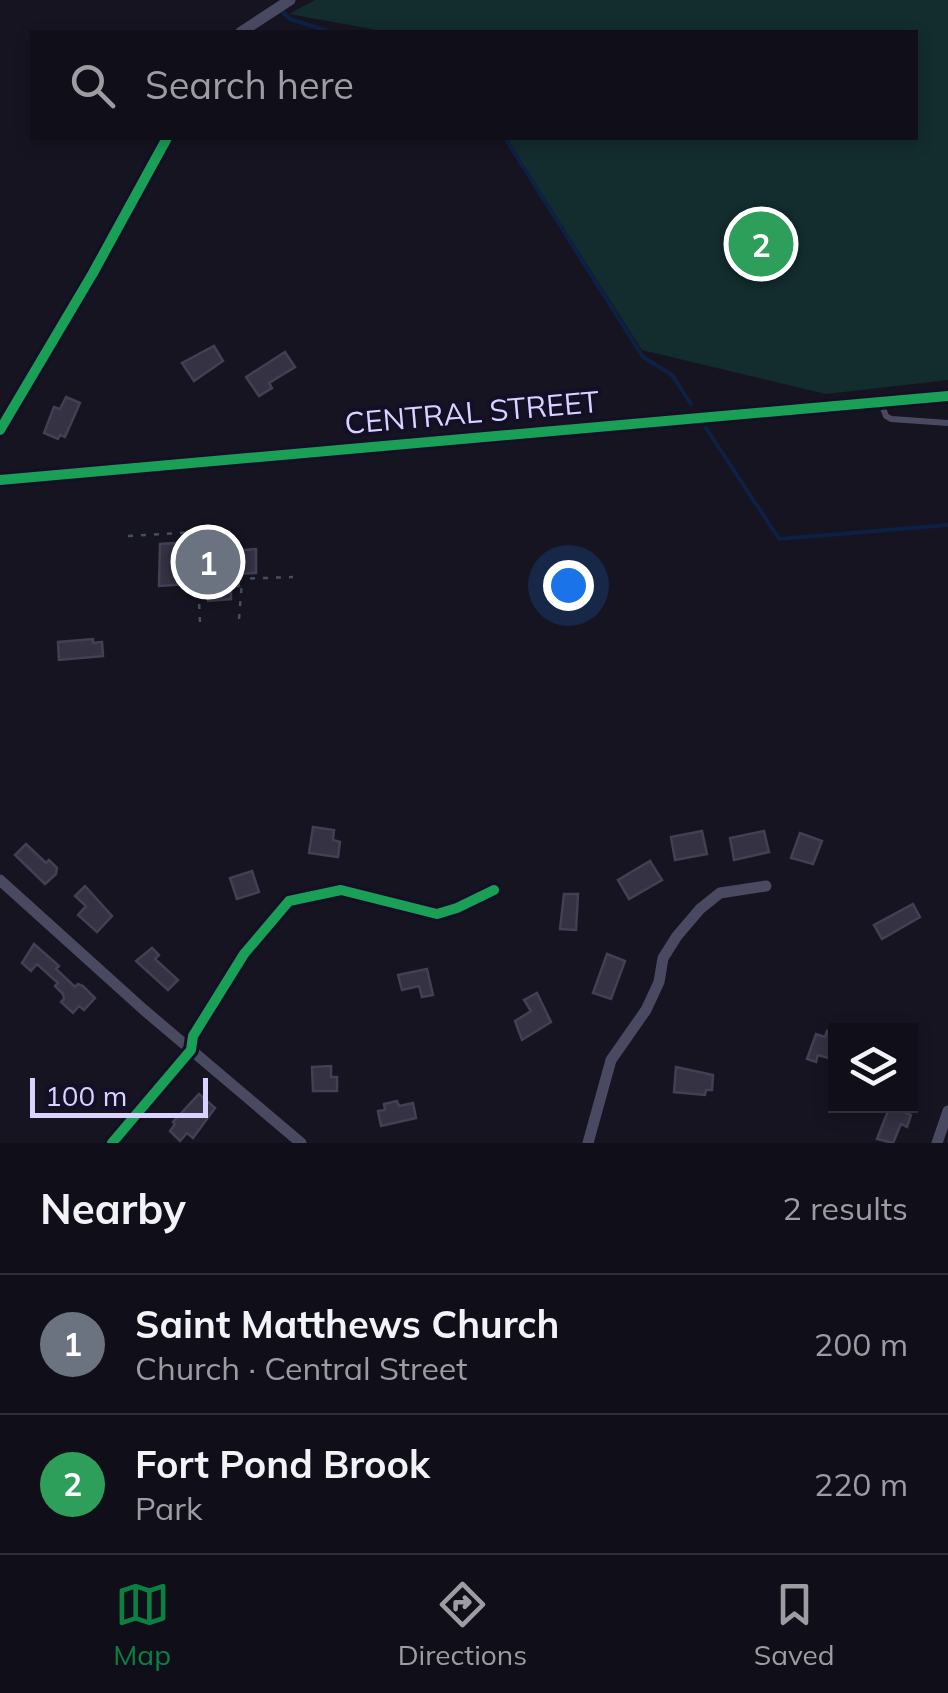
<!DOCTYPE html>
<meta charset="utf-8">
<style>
:root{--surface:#100f19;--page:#191822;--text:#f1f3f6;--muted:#9c9ca2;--line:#302f38;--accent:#0b8043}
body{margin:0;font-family:Mulish,sans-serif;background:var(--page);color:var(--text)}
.controls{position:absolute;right:30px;bottom:30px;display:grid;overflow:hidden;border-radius:0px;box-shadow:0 5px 15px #0003}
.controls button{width:90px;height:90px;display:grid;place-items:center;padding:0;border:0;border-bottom:2px solid var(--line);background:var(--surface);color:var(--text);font:50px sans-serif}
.scale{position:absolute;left:30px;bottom:25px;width:178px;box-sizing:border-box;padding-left:10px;border:5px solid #d9d4ff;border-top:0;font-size:28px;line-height:35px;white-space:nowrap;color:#d9d4ff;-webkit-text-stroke:8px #130f26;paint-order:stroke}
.you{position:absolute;left:568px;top:585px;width:35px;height:35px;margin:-25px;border:8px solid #fff;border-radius:50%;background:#1a73e8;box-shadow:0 0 0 15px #1a73e833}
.badge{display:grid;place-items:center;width:65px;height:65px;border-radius:50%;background:var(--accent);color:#fff;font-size:32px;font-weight:700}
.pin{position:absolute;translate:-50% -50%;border:5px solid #fff;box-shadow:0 2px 10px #0006}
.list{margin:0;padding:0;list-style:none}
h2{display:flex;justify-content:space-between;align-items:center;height:130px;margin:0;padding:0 40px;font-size:42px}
h2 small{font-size:32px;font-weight:400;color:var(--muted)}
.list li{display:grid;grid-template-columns:65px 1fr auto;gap:30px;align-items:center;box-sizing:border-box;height:140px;padding:0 40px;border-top:2px solid var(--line)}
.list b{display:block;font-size:38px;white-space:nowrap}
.list p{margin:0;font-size:32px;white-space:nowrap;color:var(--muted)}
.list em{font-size:32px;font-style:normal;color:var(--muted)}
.icon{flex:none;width:55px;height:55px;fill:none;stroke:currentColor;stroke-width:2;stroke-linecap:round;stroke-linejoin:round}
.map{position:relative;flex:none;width:948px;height:1143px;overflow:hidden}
.search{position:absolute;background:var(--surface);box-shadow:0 5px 15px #0003;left:30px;right:30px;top:30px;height:110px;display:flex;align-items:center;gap:25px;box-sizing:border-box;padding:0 35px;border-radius:0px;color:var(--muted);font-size:38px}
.sheet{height:410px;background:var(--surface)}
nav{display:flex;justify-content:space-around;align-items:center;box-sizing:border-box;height:140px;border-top:2px solid var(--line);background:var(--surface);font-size:28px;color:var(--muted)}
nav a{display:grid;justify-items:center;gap:5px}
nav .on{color:var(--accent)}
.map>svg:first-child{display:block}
</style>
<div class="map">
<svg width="948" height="1143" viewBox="0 0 948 1143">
<rect width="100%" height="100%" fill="#161421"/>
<path fill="#132c2d" d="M315,0h633v380l-122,14 -184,-44 -136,-212h410v-106h-528l-99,-18z"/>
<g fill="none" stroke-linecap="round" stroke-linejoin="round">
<g stroke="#0d2144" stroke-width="4">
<path d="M282,11l8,8 41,13"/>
<path d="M505,138l138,219 29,18 19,29"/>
<path d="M706,428l73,111 169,-14"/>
</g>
</g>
<g fill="#343243" stroke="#433f54" stroke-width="2.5">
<path d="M214,346l9,15 -29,20 -12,-18z"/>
<path d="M285,352l10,15 -26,16 3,5 -13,8 -13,-19z"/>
<path d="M66,397l14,6 -15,34 -5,-2 -2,4 -14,-6 10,-26 6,2z"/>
<path d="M190,542v5l31,-3 2,8 33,-3v24l-20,1 3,12h-8v13l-23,2 -3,-18 -46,3 1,-42z"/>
<path d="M93,639v4l9,-1 1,14 -44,4 -1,-18z"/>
<path d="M313,827l21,3 -1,10 7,2 -2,15 -29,-4z"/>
<path d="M702,831l5,23 -32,6 -4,-23z"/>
<path d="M764,831l5,21 -35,8 -4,-22z"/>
<path d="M800,833l22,8 -9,23 -22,-6z"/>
<path d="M26,844l20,19 3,-3 8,8 -1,6 -11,10 -30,-29z"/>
<path d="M650,861l12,19 -33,19 -11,-19z"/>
<path d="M252,871l7,21 -22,7 -7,-21z"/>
<path d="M85,886l27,30 -15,16 -19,-17 8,-9 -11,-10z"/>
<path d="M564,894h14l-2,36 -16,-1z"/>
<path d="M913,904l7,13 -38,22 -8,-14z"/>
<path d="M34,944l25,22 -3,3 19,18 3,-3 5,2 12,12 -11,12 -5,-4 -6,7 -12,-11 3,-3 -1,-5 -8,-8 3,-3 -21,-19 -6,7 -9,-8z"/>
<path d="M152,948l7,7 -4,4 23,21 -10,10 -32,-29z"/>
<path d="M607,954l18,7 -14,38 -18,-6z"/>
<path d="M427,969l6,26 -11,2 -3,-11 -17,4 -4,-15z"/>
<path d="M537,993l14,29 -29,18 -7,-19 16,-10 -7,-11z"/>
<path d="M827,1031l9,2v27l-18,-5 -2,7 -9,-3 9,-25 9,3z"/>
<path d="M331,1066v11h6v14h-24l-1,-24z"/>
<path d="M676,1067l37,8 -1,15h-6l-1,5 -31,-3z"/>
<path d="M199,1094l16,14 -22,30 -6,-5 -7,8 -10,-10 5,-7 -2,-2z"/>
<path d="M397,1101l2,5 14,-3 3,15 -35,8 -3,-15 7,-1 -1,-6z"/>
<path d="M890,1106l21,9 -4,12 -6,-3 -8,19 -16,-4z"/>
</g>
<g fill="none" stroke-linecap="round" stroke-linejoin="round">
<g stroke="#44505f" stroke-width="2.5" stroke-dasharray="5 8" stroke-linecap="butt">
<path d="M128,536l67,-4 2,14"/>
<path d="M198,578l2,45"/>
<path d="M237,579l56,-2"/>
<path d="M239,619l3,-38"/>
</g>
<path stroke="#4a4962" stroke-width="6" d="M881,403l5,13 5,3 57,4"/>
<g stroke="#4a4962" stroke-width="11">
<path d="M241,32l49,-32"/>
<path d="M0,430l93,-157 74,-135"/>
<path d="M0,880l144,130 157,133"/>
<path d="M112,1143l79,-93 2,-14 51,-82 45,-53 52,-11 96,24 20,-6 37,-18"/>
<path d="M588,1143l23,-83 35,-50 13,-28 4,-24 14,-22 23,-27 20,-16 46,-7"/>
<path d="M937,1143l11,-32"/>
</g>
<path stroke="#575674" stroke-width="15" d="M0,480l948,-84"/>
<defs>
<g id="cycleway">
<path d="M0,430l93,-157 74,-135"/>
<path d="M0,480l948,-84"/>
<path d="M112,1143l79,-93 2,-14 51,-82 45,-53 52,-11 96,24 20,-6 37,-18"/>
</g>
</defs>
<use href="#cycleway" stroke="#130f26" stroke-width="16"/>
<use href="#cycleway" stroke="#1a9f57" stroke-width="10"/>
</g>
<g text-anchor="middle" stroke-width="8" stroke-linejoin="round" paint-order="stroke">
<g font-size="30" fill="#d9d4ff" stroke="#130f26">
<text transform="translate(472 413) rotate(-5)" y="10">CENTRAL STREET</text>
</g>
</g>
</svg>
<div class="controls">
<button><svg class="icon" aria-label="layers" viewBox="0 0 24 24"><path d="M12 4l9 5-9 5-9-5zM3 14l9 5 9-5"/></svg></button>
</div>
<div class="scale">100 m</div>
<div class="you"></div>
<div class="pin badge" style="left:208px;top:562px;background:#6b7280">1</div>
<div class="pin badge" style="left:761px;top:244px;background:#2e9e5b">2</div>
<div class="search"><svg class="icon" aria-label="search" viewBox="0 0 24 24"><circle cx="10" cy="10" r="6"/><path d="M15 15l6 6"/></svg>Search here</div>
</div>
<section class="sheet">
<h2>Nearby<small>2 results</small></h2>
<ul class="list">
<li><span class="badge" style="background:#6b7280">1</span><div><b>Saint Matthews Church</b><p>Church · Central Street</p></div><em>200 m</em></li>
<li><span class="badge" style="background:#2e9e5b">2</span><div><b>Fort Pond Brook</b><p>Park</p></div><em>220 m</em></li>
</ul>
</section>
<nav>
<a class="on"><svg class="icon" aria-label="map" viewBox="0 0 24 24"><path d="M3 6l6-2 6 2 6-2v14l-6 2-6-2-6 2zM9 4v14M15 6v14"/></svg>Map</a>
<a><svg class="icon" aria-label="directions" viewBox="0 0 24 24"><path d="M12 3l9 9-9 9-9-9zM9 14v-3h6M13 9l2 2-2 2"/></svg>Directions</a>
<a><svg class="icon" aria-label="saved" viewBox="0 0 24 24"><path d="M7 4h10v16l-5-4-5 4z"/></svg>Saved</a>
</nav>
